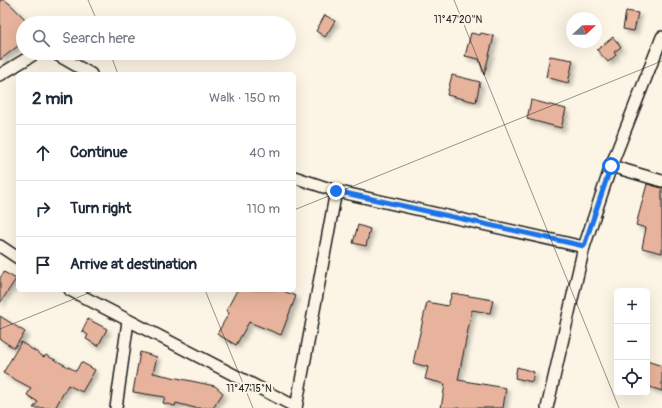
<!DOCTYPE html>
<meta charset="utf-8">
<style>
:root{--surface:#fff;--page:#f2f2f3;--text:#1f2937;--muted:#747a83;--line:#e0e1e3}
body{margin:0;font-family:Pangolin,sans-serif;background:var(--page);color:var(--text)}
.controls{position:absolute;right:12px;bottom:12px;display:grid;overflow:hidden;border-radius:6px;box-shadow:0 4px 16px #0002}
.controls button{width:36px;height:36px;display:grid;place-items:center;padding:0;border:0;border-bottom:1px solid var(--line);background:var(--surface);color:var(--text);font:20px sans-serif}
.compass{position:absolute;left:566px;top:12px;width:36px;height:36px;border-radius:50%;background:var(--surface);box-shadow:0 4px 16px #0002;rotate:68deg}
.stop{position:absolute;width:12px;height:12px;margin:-9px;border:3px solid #1a73e8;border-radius:50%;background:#fff}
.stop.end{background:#1a73e8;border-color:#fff;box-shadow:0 1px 4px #0008}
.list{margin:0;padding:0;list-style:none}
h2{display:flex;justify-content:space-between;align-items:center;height:52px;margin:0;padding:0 16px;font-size:17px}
h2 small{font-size:13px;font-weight:400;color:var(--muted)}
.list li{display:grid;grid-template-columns:26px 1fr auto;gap:12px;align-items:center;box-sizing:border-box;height:56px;padding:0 16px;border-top:1px solid var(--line)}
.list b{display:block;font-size:15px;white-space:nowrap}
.list em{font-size:13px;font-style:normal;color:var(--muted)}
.icon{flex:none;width:22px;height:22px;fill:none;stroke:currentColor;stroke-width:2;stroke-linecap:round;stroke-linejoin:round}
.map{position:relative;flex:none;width:662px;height:408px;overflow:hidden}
.search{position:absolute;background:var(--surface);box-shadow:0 4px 16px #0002;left:16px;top:16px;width:280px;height:44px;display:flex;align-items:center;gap:10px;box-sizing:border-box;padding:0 14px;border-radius:22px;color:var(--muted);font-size:15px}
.panel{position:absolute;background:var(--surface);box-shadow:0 4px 16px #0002;left:16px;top:72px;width:280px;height:220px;border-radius:6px}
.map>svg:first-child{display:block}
</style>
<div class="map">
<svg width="662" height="408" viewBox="0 0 662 408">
<defs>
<filter id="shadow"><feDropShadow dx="3.5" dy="3.5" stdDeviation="2" flood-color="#0004"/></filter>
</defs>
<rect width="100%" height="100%" fill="#fcf5e5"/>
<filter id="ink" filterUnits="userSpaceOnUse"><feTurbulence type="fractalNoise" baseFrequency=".025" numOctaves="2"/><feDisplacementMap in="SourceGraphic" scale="8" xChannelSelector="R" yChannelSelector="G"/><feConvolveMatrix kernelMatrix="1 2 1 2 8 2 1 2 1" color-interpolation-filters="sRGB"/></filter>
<g filter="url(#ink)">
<g fill="#e8b39c" stroke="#1c1c1c" filter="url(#shadow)">
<path d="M0,0h5l6,5 18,18h-6v19l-23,18z"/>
<path d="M626,11l12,2 -4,18 -11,-2z"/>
<path d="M325,15l10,6 -10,16 -9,-6z"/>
<path d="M471,33l9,2 1,-2 13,3 -10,39 -5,-16 -14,-3z"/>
<path d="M613,37l8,10 -7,5 2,3 -8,7 -11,-12z"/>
<path d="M550,56l23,4 -5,23 -22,-6z"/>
<path d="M452,75l28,7 -4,20 -29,-7z"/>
<path d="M531,100l35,9 -5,19 -34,-9z"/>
<path d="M647,184l15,4v65l-20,-5 4,-20 -10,-3z"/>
<path d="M358,225l12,4 -4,17 -13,-3z"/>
<path d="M4,272l12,7 -16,24v-25z"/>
<path d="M237,290h44l15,6 -15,39 -32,-13 -13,23 -19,-11 12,-21 -3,-2z"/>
<path d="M452,293l41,7 -3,13 -18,-3 -14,70 48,8 -3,20h-62l4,-24 -20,-5 3,-12 -15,-4 14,-61 21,4z"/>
<path d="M0,316l25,16 -11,16 -14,-9z"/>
<path d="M88,319l19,10 -9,17 -12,-7 2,-4 -6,-4z"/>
<path d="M21,342l23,15 2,-2 30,16 5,-9 14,8 -13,22 -14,-7 -13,23h-22l5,-6 -11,-7 4,-7 -28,-15z"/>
<path d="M140,352l17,5 -4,16 62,13 8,7 -10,15h-18l-19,-5 -1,3 -12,-3 2,-6 -32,-5z"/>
<path d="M647,361l15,5v25l-15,-5z"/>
<path d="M517,367l17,5 -2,10 -17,-4z"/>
</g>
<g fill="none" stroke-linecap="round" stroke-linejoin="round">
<defs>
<g id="street">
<path d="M54,53l37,21"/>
<path d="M0,75l36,-22"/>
<path d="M611,166l51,15"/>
<path d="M294,177l42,14 248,56"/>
<path d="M0,246l18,12"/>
<path d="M70,290l226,117"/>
<path d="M116,408l12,-87"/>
<path d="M296,408l40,-217"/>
<path d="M547,408l37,-161 27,-81 51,-129"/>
</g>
</defs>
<use href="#street" stroke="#1c1c1c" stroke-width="14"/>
<use href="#street" stroke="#fcf5e5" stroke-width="11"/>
</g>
</g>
<g fill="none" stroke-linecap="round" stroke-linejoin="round" filter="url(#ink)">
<path stroke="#1a73e8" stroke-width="5" d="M336,191l248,55 27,-80"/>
</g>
<path fill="none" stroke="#1c1c1c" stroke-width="1" stroke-opacity="0.45" d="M88,0l10,23M454,0l165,408M110,53l8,21M294,210l368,-149M205,290l48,118M0,329l96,-39"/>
<g font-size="10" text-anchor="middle" fill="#1c1c1c" stroke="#fcf5e5" stroke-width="4" stroke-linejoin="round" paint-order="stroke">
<text x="458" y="23">11°47'20"N</text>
<text x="249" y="392">11°47'15"N</text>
</g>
</svg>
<div class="controls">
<button>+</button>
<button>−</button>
<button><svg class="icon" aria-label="locate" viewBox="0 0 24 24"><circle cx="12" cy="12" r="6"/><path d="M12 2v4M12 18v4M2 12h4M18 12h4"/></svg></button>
</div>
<svg class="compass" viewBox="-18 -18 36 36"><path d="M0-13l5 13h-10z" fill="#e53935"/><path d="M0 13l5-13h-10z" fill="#747a83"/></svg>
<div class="stop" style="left:611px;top:166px"></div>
<div class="stop end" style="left:336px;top:191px"></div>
<div class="search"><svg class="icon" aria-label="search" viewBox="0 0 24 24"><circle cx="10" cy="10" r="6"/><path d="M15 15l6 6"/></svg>Search here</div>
<section class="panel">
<h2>2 min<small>Walk · 150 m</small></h2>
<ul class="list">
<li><svg class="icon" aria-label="ahead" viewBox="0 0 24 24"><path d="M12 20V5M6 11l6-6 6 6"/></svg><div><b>Continue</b></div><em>40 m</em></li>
<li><svg class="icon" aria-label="right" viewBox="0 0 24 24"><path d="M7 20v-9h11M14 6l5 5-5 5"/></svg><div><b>Turn right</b></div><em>110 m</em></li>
<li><svg class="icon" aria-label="arrive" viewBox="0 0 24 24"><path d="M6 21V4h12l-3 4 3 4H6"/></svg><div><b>Arrive at destination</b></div></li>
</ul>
</section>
</div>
